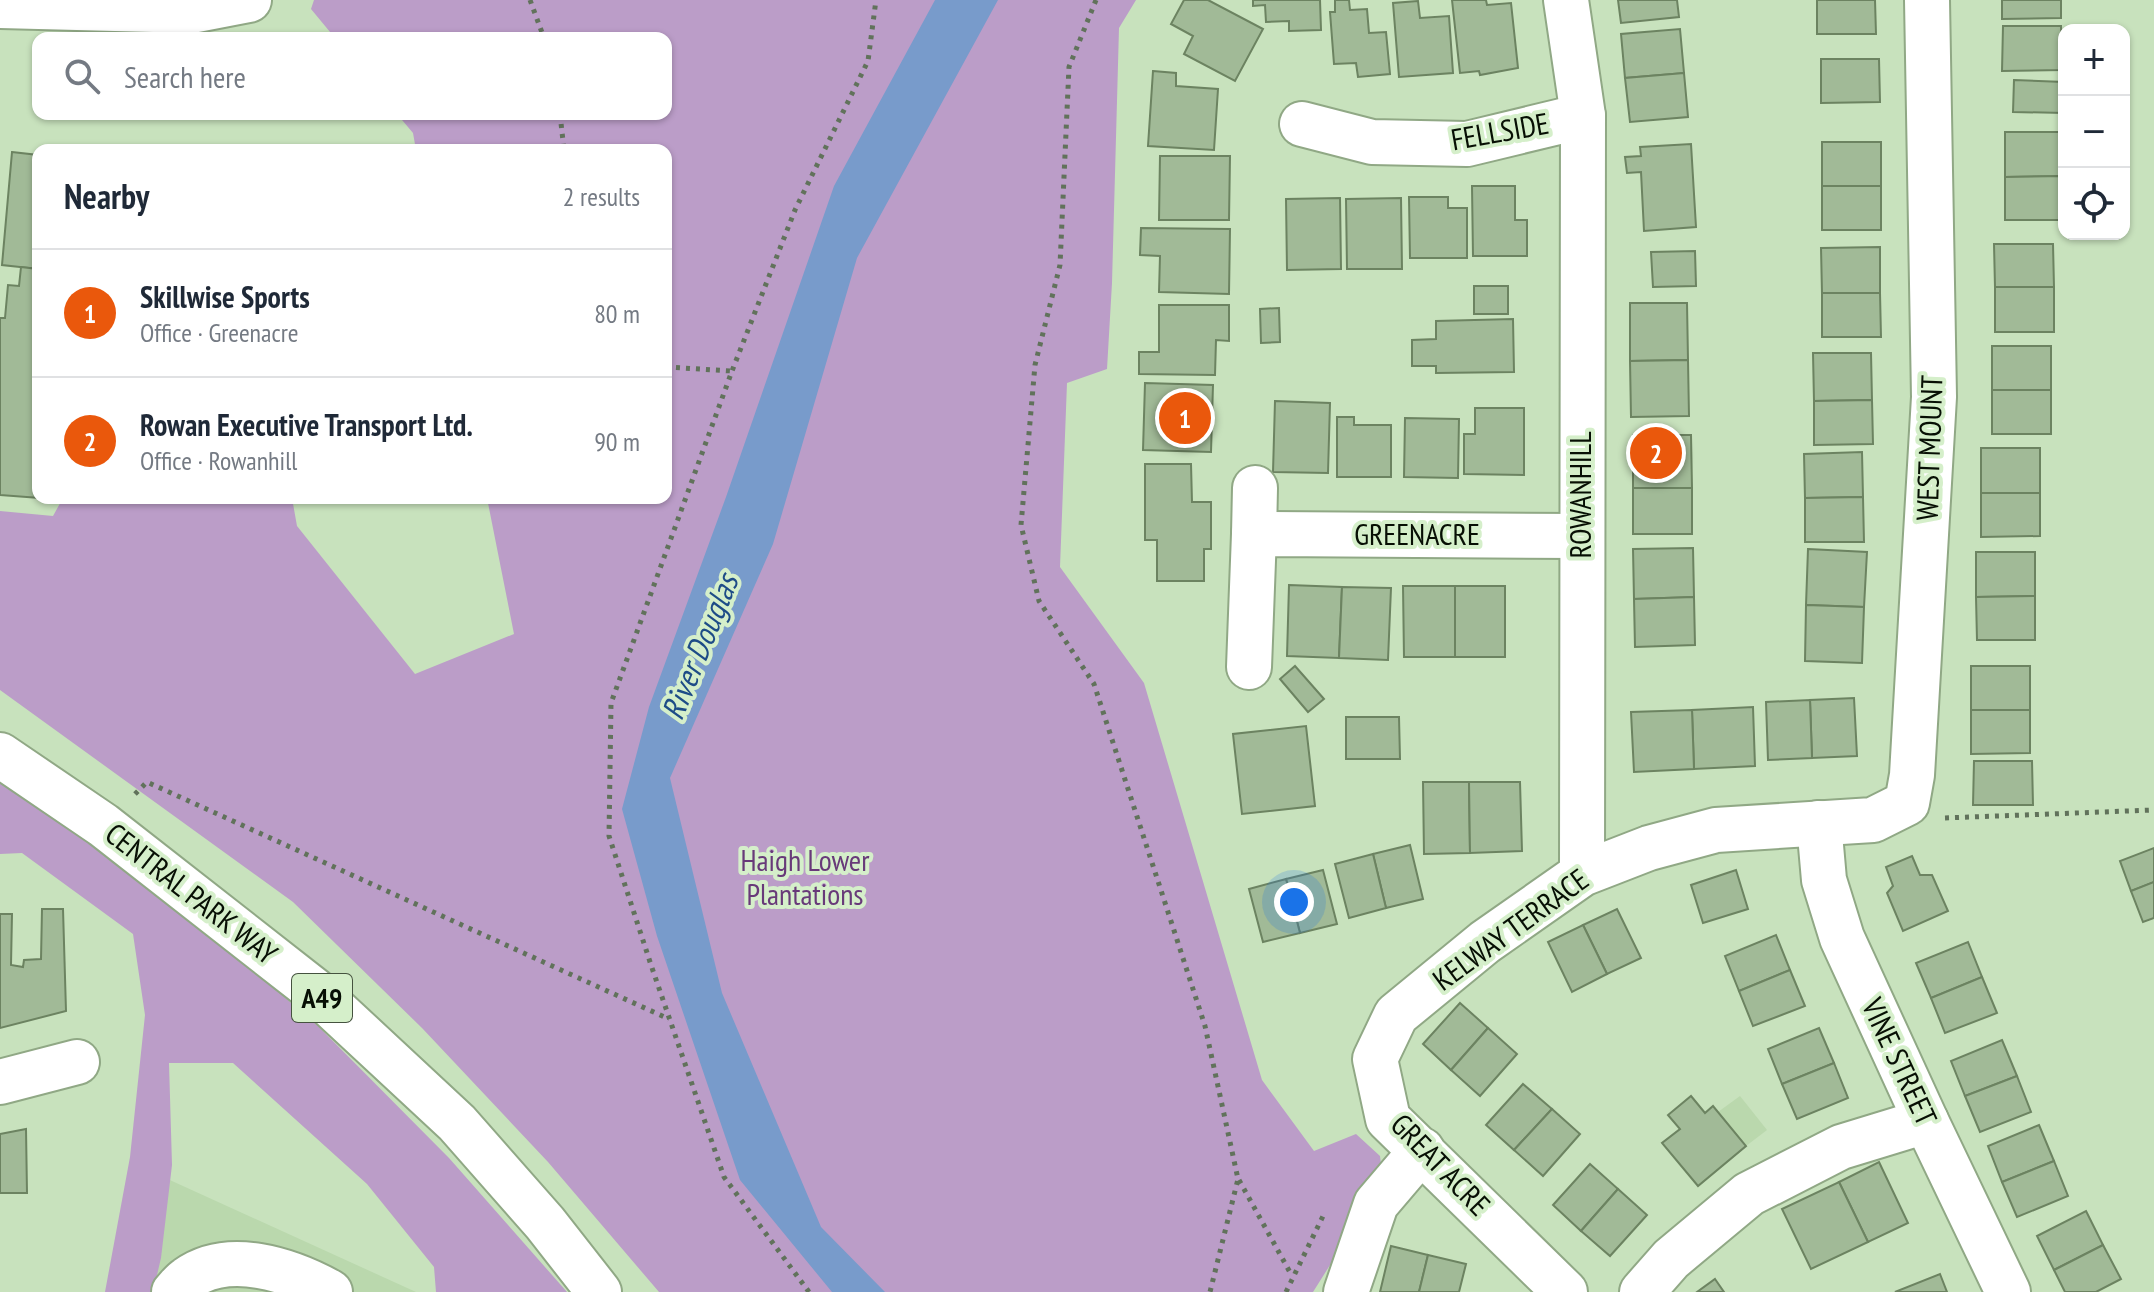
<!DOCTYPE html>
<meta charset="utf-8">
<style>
:root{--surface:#fff;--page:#f6f6f7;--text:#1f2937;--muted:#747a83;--line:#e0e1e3;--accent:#ea580c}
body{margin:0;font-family:"PT Sans Narrow",sans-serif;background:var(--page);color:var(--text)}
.controls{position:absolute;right:24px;top:24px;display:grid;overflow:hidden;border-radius:16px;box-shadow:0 2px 6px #0004}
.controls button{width:72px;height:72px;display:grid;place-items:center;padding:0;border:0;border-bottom:2px solid var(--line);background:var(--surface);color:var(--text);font:40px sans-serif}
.you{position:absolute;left:1294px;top:902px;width:28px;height:28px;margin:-20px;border:6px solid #fff;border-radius:50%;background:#1a73e8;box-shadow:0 0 0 12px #1a73e833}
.badge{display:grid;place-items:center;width:52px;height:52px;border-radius:50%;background:var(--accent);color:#fff;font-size:26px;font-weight:700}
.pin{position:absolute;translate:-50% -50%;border:4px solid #fff;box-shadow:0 2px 8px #0006}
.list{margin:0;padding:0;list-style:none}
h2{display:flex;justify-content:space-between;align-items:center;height:104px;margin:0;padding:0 32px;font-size:34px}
h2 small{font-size:26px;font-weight:400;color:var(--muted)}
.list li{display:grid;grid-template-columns:52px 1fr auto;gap:24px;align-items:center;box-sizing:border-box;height:128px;padding:0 32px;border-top:2px solid var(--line)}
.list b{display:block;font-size:30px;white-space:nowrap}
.list p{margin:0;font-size:26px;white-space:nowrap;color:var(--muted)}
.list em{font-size:26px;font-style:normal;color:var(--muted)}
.icon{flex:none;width:44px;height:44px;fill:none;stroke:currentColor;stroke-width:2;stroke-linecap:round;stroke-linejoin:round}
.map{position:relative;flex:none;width:2154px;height:1292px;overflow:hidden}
.search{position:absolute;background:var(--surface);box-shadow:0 2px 6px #0004;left:32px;top:32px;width:640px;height:88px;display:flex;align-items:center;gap:20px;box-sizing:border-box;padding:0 28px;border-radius:16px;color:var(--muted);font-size:30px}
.panel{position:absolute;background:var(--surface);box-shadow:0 2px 6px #0004;left:32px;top:144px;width:640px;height:360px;border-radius:16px}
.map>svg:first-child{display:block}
</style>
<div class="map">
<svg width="2154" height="1292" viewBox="0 0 2154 1292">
<rect width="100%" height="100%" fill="#c8e2bd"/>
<g fill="#bad8ad">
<path d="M1740,1096l27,34 -21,16 -28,-34z"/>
<path d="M161,1176l255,116h-282z"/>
</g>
<g fill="#bb9dc8">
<path d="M314,0h822l-17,28 -7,255 -5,86 -40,14 -7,184 84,116 118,397 52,71 42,-17 24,22 3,25 -70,111h-654l-111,-130 -126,-134 -129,-126 -293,-212v-179l53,5 10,-18h229l5,28 118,148 99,-40 -27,-136h179v-348h-250l-3,-17 -16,-19h269v-76h-331l-24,-29z"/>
<path d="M0,779l36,23 149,109 134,116 130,131 118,134h-131l-2,-25 -67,-83 -134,-121h-64l3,102 -11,93 -8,34h-48l25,-135 15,-142 -12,-81 -111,-81 -22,1z"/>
</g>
<path fill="#789bcb" d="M935,0h63l-141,258 -84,286 -103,234 52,215 99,234 64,65h-53l-92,-112 -83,-244 -35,-127 27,-102 77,-210 108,-311z"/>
<g fill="#a1ba97" stroke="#6c8361" stroke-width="2">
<path d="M1184,0h24l55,29 -28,52 -51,-27 9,-18 -22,-12z"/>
<path d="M1253,0h67l1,30 -32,1v-10l-23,1 -1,-17 -12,1z"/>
<path d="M1335,0h14l1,10 17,-1 2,24 17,-1 4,42 -32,3 -2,-14 -22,1 -4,-52h5z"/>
<path d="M1452,0h34l1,5 24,-2 7,65 -38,7 -1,-4 -19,2z"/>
<path d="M1618,0h59l2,17 -58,6z"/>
<path d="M1817,0h58l1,34h-59z"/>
<path d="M2002,0h59v18l-59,1z"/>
<path d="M1418,1l2,17 29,-2 4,57 -54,4 -6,-74z"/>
<path d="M2003,26h58l1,44 -60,1z"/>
<path d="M1680,29l4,44 -59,5 -4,-44z"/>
<path d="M1821,59h58l1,43 -59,1z"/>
<path d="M1153,71l23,2v13l42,3 -4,61 -66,-4z"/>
<path d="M1684,73l4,44 -58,5 -5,-44z"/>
<path d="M2014,80l50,2v31l-51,-1z"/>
<path d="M2005,132h58v44l-58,1z"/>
<rect x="1822" y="142" width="59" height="44"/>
<path d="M1691,144l5,83 -52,4 -3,-59 -14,1 -2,-16 16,-1 -1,-9z"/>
<path d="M12,152l26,3v114l-36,-4z"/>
<path d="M1160,156h70l-1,64h-70z"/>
<path d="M2063,176l1,44h-59v-43z"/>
<path d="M1472,186h43v34h12v36h-54z"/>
<rect x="1822" y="186" width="59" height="44"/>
<path d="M1409,197h39v11h19v50h-57z"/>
<path d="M1340,198l1,71 -54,1 -1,-71z"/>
<path d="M1401,198l1,71h-55l-1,-70z"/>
<path d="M1141,228l89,1 -1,65 -70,-2 1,-36 -20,-1z"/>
<path d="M1994,244h59l1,43h-59z"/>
<path d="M1880,247v46h-58l-1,-45z"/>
<path d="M1695,251l1,35 -43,1 -2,-35z"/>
<path d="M21,267l17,2v229h2l-40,-3v-177h5l3,-33 11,1z"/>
<rect x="1474" y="286" width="34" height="28"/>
<rect x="1995" y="287" width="59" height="45"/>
<path d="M1822,293h58l1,44h-59z"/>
<path d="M1630,303h57l1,57 -58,1z"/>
<path d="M1159,305h70v36l-13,-1 -1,35 -76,-1v-22h20z"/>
<path d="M1279,308l1,34 -19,1 -1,-34z"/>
<path d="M1513,319l1,53 -78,1v-7h-24v-26l24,-1v-18z"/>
<rect x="1992" y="346" width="59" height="44"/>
<path d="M1813,353h58l1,47 -58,1z"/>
<path d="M1688,360l1,56 -58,1 -1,-56z"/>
<path d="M1145,383l68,2 -2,67 -68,-2z"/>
<rect x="1992" y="390" width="59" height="44"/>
<path d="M1872,400l1,44 -59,1v-44z"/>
<path d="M1275,401l55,2 -2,70 -55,-1z"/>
<path d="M1475,408h49v67l-60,-1v-40h11z"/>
<path d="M1337,417h17v8h37v52h-54z"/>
<path d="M1405,418l54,1 -1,59 -54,-1z"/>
<path d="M1633,435h58l1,53h-59z"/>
<rect x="1981" y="448" width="59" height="45"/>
<path d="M1862,452l1,45 -58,1 -1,-44z"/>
<path d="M1145,464h46l1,38h19v47h-7v32h-47v-41h-12z"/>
<rect x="1633" y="488" width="59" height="46"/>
<path d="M1981,493h59v43l-59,1z"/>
<path d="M1863,497l1,45h-59v-44z"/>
<path d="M1693,548l1,49 -60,2 -1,-50z"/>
<path d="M1808,549l59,3 -3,55 -58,-2z"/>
<path d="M1976,552h59v44l-59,1z"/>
<path d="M1289,585l53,2 -3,71 -52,-2z"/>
<path d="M1403,586h52v71h-51z"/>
<rect x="1455" y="586" width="50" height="71"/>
<path d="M1342,587l49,1 -3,72 -49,-2z"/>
<path d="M2035,596v44h-58l-1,-43z"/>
<path d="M1694,597l1,48 -60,2 -1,-48z"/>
<path d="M1806,605l58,2 -2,56 -57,-2z"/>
<path d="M1295,666l29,33 -16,13 -28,-33z"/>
<rect x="1971" y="666" width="59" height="44"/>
<path d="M1854,698l3,58 -45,2 -2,-58z"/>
<path d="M1810,700l2,58 -44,2 -2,-58z"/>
<path d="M1753,707l2,59 -61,3 -2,-59z"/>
<path d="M1692,710l2,59 -60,3 -3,-60z"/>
<path d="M1971,710h59v43l-59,1z"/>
<path d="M1346,717h53l1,42h-54z"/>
<path d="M1306,726l9,80 -73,8 -9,-80z"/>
<path d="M1974,761h58l1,44h-60z"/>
<path d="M1423,782h46l1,71 -46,1z"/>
<path d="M1469,782h51l2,69 -52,2z"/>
<path d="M1410,845l13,54 -37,9 -13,-54z"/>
<path d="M2154,848v34l-23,9 -11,-30z"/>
<path d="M1373,854l13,54 -37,10 -14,-54z"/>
<path d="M1912,856l8,19h12l16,36 -45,20 -16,-38 6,-7 -7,-19z"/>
<path d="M1323,870l14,54 -37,9 -14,-54z"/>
<path d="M1736,870l12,39 -45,14 -12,-38z"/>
<path d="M1286,879l14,54 -37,9 -14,-53z"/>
<path d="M2154,882v36l-11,4 -12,-31z"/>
<path d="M42,909h21l3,102 -66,17v-114h12l-1,51 12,2 1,-7 17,-1z"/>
<path d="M1617,909l24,49 -34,16 -24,-49z"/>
<path d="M1583,925l24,49 -35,18 -24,-50z"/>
<path d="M1776,935l14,35 -51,21 -14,-35z"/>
<path d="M1968,942l14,35 -51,21 -15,-35z"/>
<path d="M1790,970l15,36 -52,20 -14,-35z"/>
<path d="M1982,977l15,36 -52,20 -14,-35z"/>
<path d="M1460,1003l28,25 -37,42 -28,-26z"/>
<path d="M1488,1028l29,26 -37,42 -29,-26z"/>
<path d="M1819,1028l15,35 -52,21 -14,-35z"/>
<path d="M2002,1040l15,36 -52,20 -14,-35z"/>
<path d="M1834,1063l14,35 -51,21 -15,-35z"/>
<path d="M2017,1076l14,36 -51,20 -15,-36z"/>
<path d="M1523,1084l29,25 -38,41 -28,-25z"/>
<path d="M1691,1096l14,17 8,-7 33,40 -48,40 -36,-43 18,-14 -12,-14z"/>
<path d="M1552,1109l28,25 -37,42 -29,-26z"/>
<path d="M2039,1125l15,36 -52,21 -14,-36z"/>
<path d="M26,1129l1,64h-27v-59z"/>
<path d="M2054,1161l14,35 -51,21 -15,-35z"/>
<path d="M1879,1162l29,61 -40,19 -29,-60z"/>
<path d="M1590,1164l28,25 -37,42 -28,-26z"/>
<path d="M1839,1182l29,60 -57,27 -29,-60z"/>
<path d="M1618,1189l29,26 -37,41 -29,-25z"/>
<path d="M2086,1211l17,34 -49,25 -17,-34z"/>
<path d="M2103,1245l18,34 -25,13h-31l-11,-22z"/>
<path d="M1391,1246l37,9 -9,37h-39z"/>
<path d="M1428,1255l38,9 -7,28h-40z"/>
<path d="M1940,1274l7,18h-52z"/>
<path d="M1715,1279l9,13h-27z"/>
</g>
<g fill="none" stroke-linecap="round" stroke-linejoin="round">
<defs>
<g id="minor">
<path d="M1566,0l17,116 -1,758"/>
<path d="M0,6l192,5 57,-11"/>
<path d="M1302,124l70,18 95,2 116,-28"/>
<path d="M1254,534l1,-46"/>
<path d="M1249,667l5,-133 327,2"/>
<path d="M1819,823l5,57 18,58 84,183 82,171"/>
<path d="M0,1082l77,-20"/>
<path d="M174,1292c4,-4 8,-10 13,-13 42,-30 103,-9 143,13"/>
<path d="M1346,1292l30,-88 46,-54"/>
<path d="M1565,1292l-177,-173 -13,-60 21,-44 89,-73 97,-68 67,-26 67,-18 157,-10 34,-17 5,-28 22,-378 -7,-397"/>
<path d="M1642,1292l29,-33 78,-65 92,-47 85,-26"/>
</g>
<path id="highway" d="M0,755l103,70 212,166 142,132 88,100 54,69"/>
</defs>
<use href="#minor" stroke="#90a885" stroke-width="48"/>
<use href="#highway" stroke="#90a885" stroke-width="48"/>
<g stroke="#61725b" stroke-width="5" stroke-dasharray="4 6" stroke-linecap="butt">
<path d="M530,0l14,38"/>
<path d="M1096,0l-27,67 -9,198 -25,100 -14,160 18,76 55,83 111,342 33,153 -28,113"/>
<path d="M560,114l4,36"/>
<path d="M666,367l66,4"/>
<path d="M135,794l12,-12 522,237"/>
<path d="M1945,818l209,-8"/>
<path d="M1239,1180l53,96"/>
<path d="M809,1292l-85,-115 -73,-212 -42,-129 2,-133 121,-332 63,-161 73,-149 8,-61"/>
<path d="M1286,1292l38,-78"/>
</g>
<use href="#minor" stroke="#fff" stroke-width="44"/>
<use href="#highway" stroke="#fff" stroke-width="44"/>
</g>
<g text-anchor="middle" stroke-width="8" stroke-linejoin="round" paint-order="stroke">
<rect fill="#d5efca" stroke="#45523f" stroke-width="2" x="292" y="974" width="60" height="48" rx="6"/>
<g font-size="28" font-weight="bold" fill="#070f04">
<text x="322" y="1008">A49</text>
</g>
<g font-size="30" fill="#070f04" stroke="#d5efca">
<text transform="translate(1500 132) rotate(-10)" y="10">FELLSIDE</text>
<text transform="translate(1930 448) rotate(-88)" y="10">WEST MOUNT</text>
<text transform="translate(1581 495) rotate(-90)" y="10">ROWANHILL</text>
<text x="1417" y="545">GREENACRE</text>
<text transform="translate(191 894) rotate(38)" y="10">CENTRAL PARK WAY</text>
<text transform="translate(1511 930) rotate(-36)" y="10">KELWAY TERRACE</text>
<text transform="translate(1899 1062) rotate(65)" y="10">VINE STREET</text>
<text transform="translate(1440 1165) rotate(46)" y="10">GREAT ACRE</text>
</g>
<g font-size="30" fill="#683a79" stroke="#d5efca">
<text x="805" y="871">Haigh Lower<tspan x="805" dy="34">Plantations</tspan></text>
</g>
<g font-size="32" font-style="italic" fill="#1e4c87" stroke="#d5efca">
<text transform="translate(700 647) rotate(-68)" y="11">River Douglas</text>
</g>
</g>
</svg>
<div class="controls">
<button>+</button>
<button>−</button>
<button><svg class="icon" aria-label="locate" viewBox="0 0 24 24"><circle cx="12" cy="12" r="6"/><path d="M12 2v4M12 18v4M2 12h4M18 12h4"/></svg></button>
</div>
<div class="you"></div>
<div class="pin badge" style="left:1185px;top:418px">1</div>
<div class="pin badge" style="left:1656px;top:453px">2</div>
<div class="search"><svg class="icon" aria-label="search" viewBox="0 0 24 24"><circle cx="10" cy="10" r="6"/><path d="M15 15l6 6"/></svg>Search here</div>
<section class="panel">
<h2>Nearby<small>2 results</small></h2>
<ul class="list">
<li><span class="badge">1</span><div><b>Skillwise Sports</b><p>Office · Greenacre</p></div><em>80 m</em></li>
<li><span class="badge">2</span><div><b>Rowan Executive Transport Ltd.</b><p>Office · Rowanhill</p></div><em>90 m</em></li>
</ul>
</section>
</div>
